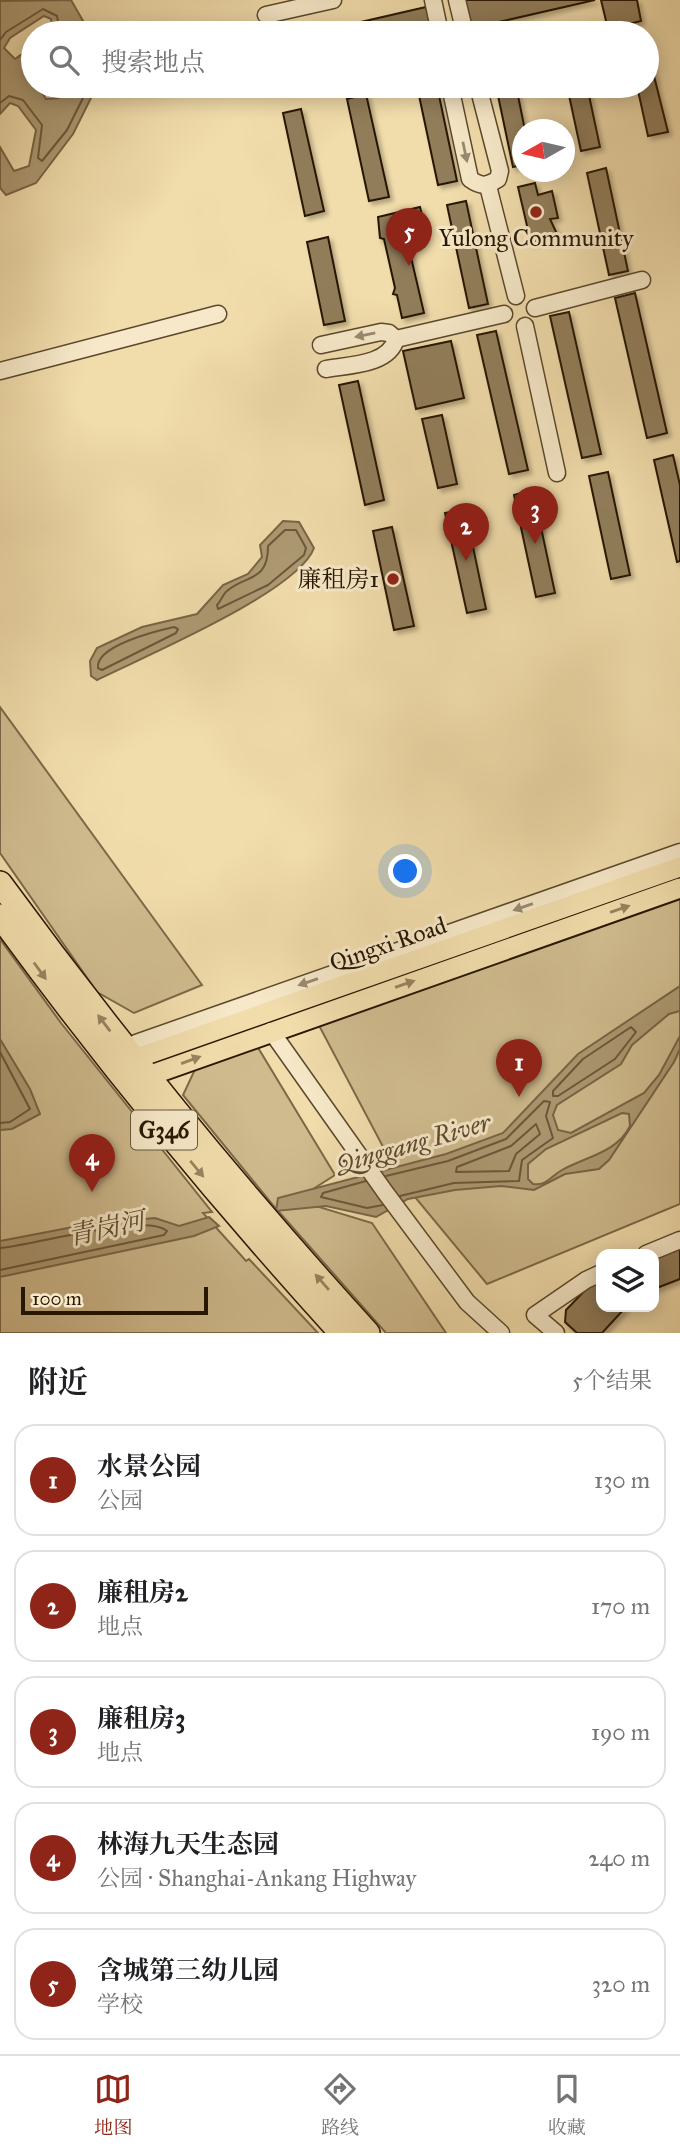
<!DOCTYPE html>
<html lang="zh">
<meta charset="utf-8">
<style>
:root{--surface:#fff;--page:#f6f6f6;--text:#202124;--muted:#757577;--line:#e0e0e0;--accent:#8f2418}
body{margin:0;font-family:"IM FELL Great Primer","Noto Serif SC",serif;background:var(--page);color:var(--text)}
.controls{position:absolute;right:21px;bottom:21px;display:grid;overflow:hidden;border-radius:14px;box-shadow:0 4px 18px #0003}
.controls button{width:63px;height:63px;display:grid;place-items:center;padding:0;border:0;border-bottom:2px solid var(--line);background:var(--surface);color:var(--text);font:35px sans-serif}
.compass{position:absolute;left:512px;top:119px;width:63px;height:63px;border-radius:50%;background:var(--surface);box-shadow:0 4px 18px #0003;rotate:262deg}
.scale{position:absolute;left:21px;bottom:18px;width:187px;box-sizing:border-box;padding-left:7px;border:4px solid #281702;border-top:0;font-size:19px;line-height:24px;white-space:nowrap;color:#281702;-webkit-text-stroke:5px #f6e8c8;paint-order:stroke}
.you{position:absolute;left:406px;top:872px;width:24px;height:24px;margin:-18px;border:5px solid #fff;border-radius:50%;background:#1a73e8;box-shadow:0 0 0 10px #1a73e833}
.badge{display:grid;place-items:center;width:46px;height:46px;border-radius:50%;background:var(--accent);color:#fff;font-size:23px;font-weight:700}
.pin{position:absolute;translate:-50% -58px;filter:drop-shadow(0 2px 4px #0008)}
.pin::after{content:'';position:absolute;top:37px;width:24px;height:21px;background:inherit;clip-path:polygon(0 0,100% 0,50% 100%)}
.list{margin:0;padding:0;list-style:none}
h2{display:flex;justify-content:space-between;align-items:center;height:91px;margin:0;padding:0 28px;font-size:30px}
h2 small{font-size:23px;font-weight:400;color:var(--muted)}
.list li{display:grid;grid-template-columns:46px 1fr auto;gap:21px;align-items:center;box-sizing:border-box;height:112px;margin:0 14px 14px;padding:0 14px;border:2px solid var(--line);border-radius:21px}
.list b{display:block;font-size:26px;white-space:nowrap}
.list p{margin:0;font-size:23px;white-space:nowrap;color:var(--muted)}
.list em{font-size:23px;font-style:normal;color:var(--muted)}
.icon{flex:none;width:38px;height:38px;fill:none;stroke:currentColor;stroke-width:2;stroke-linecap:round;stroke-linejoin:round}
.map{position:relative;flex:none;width:680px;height:1333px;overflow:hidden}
.search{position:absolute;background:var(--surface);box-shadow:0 4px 18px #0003;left:21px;right:21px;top:21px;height:77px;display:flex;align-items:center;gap:18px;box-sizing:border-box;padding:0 24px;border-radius:38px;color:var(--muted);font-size:26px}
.sheet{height:721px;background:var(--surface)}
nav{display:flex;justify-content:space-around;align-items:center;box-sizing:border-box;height:98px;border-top:2px solid var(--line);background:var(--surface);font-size:19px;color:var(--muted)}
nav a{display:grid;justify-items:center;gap:4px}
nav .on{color:var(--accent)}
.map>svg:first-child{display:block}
</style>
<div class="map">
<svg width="680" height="1333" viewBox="0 0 680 1333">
<defs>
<filter id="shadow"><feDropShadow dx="3.5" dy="3.5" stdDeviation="2" flood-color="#0004"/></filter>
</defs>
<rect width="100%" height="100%" fill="#f1dcab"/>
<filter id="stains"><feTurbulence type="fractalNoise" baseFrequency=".00286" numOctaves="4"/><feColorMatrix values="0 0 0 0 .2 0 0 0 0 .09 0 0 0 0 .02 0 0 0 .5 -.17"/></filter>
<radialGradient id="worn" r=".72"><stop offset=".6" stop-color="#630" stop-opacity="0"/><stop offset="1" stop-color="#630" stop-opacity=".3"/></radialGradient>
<g fill="#cfbb8e" stroke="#7c6948" stroke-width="2">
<path d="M0,707l202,278 -68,28 -37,-21 -97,-139z"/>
<path d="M680,888v316l-193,80 -87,-105 -86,-163z"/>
<path d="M0,939l61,84 151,189 -9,1 43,48 3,-2 69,74h-318z"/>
<path d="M254,1041l81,134 -39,25 76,23 74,110h-60l-114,-129 -89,-109 15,-32z"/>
</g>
<g fill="#ad9972" stroke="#786545" stroke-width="2" fill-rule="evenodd">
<path d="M71,0l19,33h-44l6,-7 -1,-7 -7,-3 -34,22 -6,10 11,11 18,-13v40h5l8,13 13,-1 4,-12h34l-24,48 -37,49 -30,12 -6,-7v-41l14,24 15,-5 7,-36 -18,-24 -8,-3 -10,11v-113z"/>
<path d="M283,521l16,1 15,26c-16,44 -171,109 -217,132l-6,-4 -1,-15 7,-13 45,-21 55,-13 26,-29 25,-11 14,-17 -2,-12z"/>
<path d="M680,986v25l-11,3 -37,31 -11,19 -64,41 -4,10 5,15 13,3 73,-40 15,-18 21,-39v13l-6,13 -65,98 -10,9 -34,5 -31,16 -33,-4 -46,4 -47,9 -32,18 -50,-11 -50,5 2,-13 168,-44 57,-21 75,-79zM622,1113l7,1 1,12c-12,26 -45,31 -68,44 -11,6 -15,16 -29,14l-5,-5v-15l18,-15z"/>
<path d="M0,1039l30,50 10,25 -28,15 -12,1z"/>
<path d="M209,1217l10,9 -25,10 -194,41v-36l89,-17 66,-6 24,8z"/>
</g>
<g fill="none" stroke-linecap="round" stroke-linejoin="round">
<g stroke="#6a583a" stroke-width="2">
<path d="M0,40l6,-8 37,-23 14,7 2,11 -4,6"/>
<path d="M0,103l9,-7 14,4 19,25 -4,33 4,3 25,-31 22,-44"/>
<path d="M285,530h11l10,18 -2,7 -36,30 -50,24 -1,-4c4,-4 6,-11 10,-14 19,-17 41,-8 41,-45z"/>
<path d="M174,627l4,2 -2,4 -74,37 -4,-2c-3,-22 58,-37 76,-41z"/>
<path d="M631,1027l5,5 -21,27 -57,37h-5v-5l30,-32z"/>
<path d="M0,1052l30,57 -20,13 -10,1"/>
<path d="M536,1124l4,10 -24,20 -7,17 -53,1 1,-5 54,-21z"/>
<path d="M386,1176l62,-15 58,-22 38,-38 6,1 -4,14 7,22 -31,22 -3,21 -65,2 -54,13"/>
<path d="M366,1181l-43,12 -2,4 46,11 16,-3"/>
<path d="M0,1248c32,-2 145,-36 167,-17l-3,4 -164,35"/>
</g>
</g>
<g fill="#917d5a" stroke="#281702" stroke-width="2" filter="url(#shadow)">
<path d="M462,0h133l-127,29z"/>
<path d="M601,0h36l4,21 -33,8z"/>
<path d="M426,7l7,26h-120z"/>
<path d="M647,48l21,84 -20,4 -11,-50h10z"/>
<path d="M417,86h20l20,95 -19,4z"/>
<path d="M496,86h20l9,44h-3v35l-9,2z"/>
<path d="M567,86h20l13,61 -19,4z"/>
<path d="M366,94l23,103 -20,4 -22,-102z"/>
<path d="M301,109l23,102 -19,5 -22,-103z"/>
<path d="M606,168l22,103 -19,4 -22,-102z"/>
<path d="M535,183l3,12 14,-4 6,27 -8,1 7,15 -26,9 -13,-56z"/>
<path d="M466,201l22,103 -19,4 -22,-103z"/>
<path d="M420,207l3,12 -20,4 21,90 -22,5 -5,-23 -4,-1 2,-6 -11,-49 -4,-1 -2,-21z"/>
<path d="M328,237l17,84 -21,4 -17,-83z"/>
<path d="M635,293l32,140 -20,5 -32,-140z"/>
<path d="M569,312l32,142 -19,4 -32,-142z"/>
<path d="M496,331l32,139 -19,4 -32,-139z"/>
<path d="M451,341l13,57 -48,11 -13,-58z"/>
<path d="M358,381l26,119 -19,5 -26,-120z"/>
<path d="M442,415l15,69 -19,4 -16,-69z"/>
<path d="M673,455l7,30v76l-3,1 -23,-102z"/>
<path d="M608,472l22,103 -19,4 -22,-103z"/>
<path d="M533,490l22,103 -19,4 -22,-102z"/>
<path d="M465,509l21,100 -19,4 -22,-100z"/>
<path d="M392,527l22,99 -20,4 -21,-99z"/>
<path d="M680,1246v33l-26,10v-32z"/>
<path d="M601,1279v28h25l-24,26h-25l-12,-11 1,-12 26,-27z"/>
</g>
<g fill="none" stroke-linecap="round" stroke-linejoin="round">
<defs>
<g id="minor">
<path d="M433,0l7,33"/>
<path d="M457,0l8,33"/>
<path d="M266,15l67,-15"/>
<path d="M450,86l20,93c11,8 17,7 28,0l2,-8 -22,-85"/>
<path d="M488,186l28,110"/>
<path d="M535,308l107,-28"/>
<path d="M525,326l32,147"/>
<path d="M396,339l108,-25"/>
<path d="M321,345l60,-13 8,1 7,6c-7,26 -47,26 -70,30"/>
<path d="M0,371l218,-57"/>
<path d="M271,1031l114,161 82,110 34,31"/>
<path d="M136,1043l544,-191"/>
<path d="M646,1254l34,-14"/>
<path d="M556,1333l-21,-18 51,-35 15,-7"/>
</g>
<g id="major">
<path d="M123,1063l557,-196"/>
<path d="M134,1081l546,-193"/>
</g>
<g id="highway">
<path d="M0,883c115,157 237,306 368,450"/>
<path d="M0,916c106,146 220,284 341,417"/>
</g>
</defs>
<use href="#minor" stroke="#5a482c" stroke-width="19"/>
<use href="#major" stroke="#281702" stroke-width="23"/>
<use href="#highway" stroke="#281702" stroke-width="26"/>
<use href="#minor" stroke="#f6e8c8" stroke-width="16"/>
<use href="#major" stroke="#f1dcab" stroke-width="19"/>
<use href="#highway" stroke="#f1dcab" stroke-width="23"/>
</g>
<defs><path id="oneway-solid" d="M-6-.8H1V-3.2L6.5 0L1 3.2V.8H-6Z" transform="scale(1.75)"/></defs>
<g fill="#998a6f">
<use href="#oneway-solid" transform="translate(465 152) rotate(78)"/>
<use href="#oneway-solid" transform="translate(365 335) rotate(168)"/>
<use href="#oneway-solid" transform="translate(523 907) rotate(161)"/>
<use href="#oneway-solid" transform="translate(308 982) rotate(161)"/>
</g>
<g fill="#97835f">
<use href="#oneway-solid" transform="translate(620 909) rotate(-19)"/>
<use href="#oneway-solid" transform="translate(40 971) rotate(54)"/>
<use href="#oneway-solid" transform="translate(405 984) rotate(-19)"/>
<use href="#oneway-solid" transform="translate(104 1023) rotate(-127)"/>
<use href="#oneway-solid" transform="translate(191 1060) rotate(-20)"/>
<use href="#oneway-solid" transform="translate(197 1169) rotate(50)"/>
<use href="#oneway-solid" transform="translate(322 1282) rotate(-131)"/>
</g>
<g fill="#8f2418" stroke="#f6e8c8" stroke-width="2.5">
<circle cx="536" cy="212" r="7"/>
<circle cx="393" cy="579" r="7"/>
</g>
<g text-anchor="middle" stroke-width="6" stroke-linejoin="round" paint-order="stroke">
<rect fill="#f6e8c8" stroke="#66563d" stroke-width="2" x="131" y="1110.5" width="66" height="39" rx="5"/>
<g font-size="23" font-weight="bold" fill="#281702">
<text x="164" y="1138">G346</text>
</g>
<g font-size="24" fill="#281702" stroke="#f6e8c8">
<text x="536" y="246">Yulong Community</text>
<text x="379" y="587" text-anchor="end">廉租房1</text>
</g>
<g font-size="24" fill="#281702" stroke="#f6e8c8">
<text transform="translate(388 944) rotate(-19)" y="8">Qingxi Road</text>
</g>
<g font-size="26" font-style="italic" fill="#5d4b2f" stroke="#f6e8c8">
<text transform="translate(413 1143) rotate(-16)" y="9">Qinggang River</text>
<text transform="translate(106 1228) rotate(-12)" y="9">青岗河</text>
</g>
</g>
<rect width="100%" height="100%" filter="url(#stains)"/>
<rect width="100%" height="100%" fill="url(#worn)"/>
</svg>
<div class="controls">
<button><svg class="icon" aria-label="layers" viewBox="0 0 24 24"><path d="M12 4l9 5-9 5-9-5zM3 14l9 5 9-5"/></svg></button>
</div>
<svg class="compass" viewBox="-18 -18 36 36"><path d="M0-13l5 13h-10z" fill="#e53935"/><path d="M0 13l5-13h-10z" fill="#757577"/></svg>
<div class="scale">100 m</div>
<div class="you"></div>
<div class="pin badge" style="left:519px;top:1097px">1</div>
<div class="pin badge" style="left:466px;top:561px">2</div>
<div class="pin badge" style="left:535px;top:544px">3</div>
<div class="pin badge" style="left:92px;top:1192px">4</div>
<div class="pin badge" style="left:409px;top:266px">5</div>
<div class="search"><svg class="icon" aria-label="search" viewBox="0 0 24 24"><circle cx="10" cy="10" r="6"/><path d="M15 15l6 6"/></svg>搜索地点</div>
</div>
<section class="sheet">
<h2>附近<small>5个结果</small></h2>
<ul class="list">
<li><span class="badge">1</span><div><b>水景公园</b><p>公园</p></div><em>130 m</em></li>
<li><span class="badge">2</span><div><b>廉租房2</b><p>地点</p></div><em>170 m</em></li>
<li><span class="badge">3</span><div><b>廉租房3</b><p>地点</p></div><em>190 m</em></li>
<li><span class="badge">4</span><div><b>林海九天生态园</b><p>公园 · Shanghai-Ankang Highway</p></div><em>240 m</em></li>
<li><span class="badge">5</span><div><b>含城第三幼儿园</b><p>学校</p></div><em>320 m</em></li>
</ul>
</section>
<nav>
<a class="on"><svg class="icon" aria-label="map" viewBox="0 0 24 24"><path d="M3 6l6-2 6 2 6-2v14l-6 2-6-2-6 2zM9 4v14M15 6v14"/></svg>地图</a>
<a><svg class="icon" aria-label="directions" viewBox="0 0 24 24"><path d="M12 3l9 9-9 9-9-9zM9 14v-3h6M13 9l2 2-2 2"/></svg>路线</a>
<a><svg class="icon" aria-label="saved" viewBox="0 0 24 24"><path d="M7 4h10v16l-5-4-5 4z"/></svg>收藏</a>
</nav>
